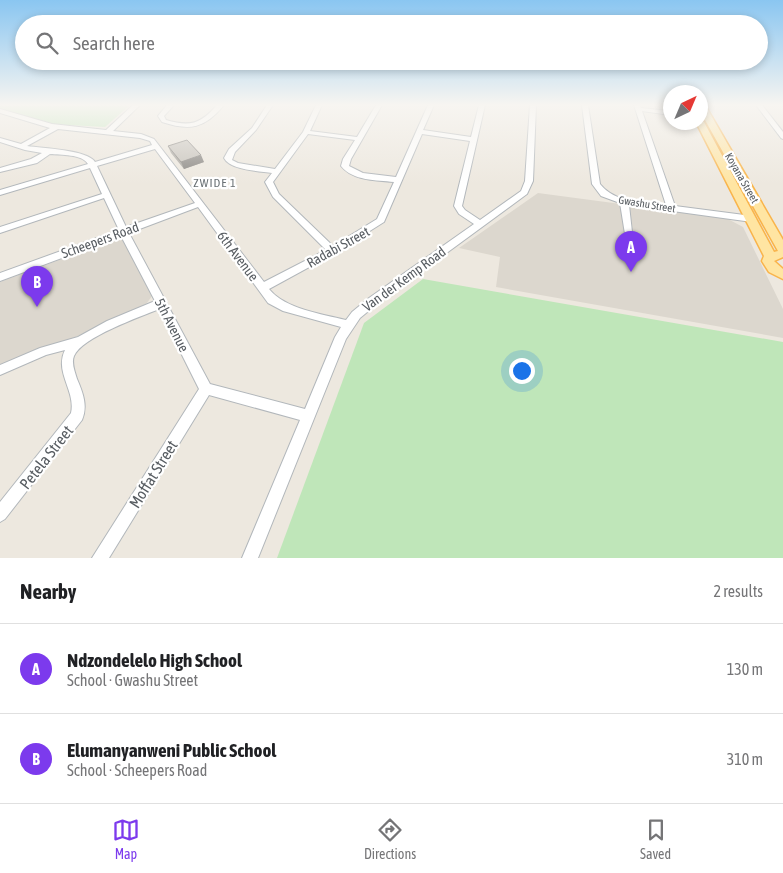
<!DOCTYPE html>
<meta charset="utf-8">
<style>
:root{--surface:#fff;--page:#f6f6f6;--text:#202124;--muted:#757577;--line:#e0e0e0;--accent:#7c3aed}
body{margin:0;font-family:"Asap Condensed",sans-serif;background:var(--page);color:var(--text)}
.compass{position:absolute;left:663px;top:85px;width:45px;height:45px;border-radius:50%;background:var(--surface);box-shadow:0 2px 8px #0003;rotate:44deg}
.you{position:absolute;left:521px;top:370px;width:18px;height:18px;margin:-12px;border:4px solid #fff;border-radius:50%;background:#1a73e8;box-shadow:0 0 0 8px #1a73e833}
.badge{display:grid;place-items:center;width:32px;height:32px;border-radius:50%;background:var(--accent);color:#fff;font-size:16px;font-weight:700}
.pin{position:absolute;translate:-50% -41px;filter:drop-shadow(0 1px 2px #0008)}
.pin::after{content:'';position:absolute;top:26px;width:18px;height:15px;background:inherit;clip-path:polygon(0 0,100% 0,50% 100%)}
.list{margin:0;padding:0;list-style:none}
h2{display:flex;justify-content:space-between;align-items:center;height:65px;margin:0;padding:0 20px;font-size:21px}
h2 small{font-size:16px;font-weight:400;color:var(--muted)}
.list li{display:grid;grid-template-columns:32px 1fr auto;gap:15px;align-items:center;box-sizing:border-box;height:90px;padding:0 20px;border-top:1px solid var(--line)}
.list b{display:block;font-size:19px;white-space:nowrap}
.list p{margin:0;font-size:16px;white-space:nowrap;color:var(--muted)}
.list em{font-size:16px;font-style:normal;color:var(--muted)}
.icon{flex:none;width:28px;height:28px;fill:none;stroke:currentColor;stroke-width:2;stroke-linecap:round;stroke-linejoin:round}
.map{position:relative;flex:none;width:783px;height:558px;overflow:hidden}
.search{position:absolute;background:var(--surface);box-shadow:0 2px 8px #0003;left:15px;right:15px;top:15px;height:55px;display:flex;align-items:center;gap:12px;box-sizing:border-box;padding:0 18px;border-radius:28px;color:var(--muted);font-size:19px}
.sheet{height:245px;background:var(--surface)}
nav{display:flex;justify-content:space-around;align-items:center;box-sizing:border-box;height:70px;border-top:1px solid var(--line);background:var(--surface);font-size:14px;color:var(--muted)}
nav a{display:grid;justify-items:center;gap:2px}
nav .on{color:var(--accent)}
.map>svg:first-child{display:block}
</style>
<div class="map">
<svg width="783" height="558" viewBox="0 0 783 558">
<rect width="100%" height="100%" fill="#ede8df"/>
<g fill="#dcd7ce">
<path d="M538,193l188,25 17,9 40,82v29l-287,-51 4,-30 -41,-9z"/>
<path d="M121,237l31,59 -8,11 -144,63v-88z"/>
</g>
<g fill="#bfe6b9">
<path d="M0,105h130l-25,22 -55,-3 -50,-15z"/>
<path d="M423,279l360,63v216h-506l87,-235z"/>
</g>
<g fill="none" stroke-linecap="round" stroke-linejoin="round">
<defs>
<g id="minor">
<path d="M133,105h7l-27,26 28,3 13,5 110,143 62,-32 -53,-53 -8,-15 7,-9c-13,-2 -42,-3 -48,-15l5,-9 23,-21 15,-23h6l-17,25 -21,22 -3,8 6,3 37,6 28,-37 13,-27h6l-12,26 47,6 19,-32h6l-31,54 -2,7 14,7 33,4 32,-72h6l-11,25 48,7 8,-32h6l-23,101 3,4 15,10 41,-29 4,-10 5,-76h6l-3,76 -6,13 -150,110 -17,14 -14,21 -88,219h-16l58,-138 -91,-25 -100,163h-17l107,-169 -40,-80c-19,8 -77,28 -85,47 -3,7 1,16 3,23 6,14 11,27 5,41l-77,99 -5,3v-20l71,-89c5,-22 -17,-41 -6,-63l-19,5 -46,20v-10l40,-17 38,-11 29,-16 48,-20 -34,-65 -121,45v-8l119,-43 -15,-32 -104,35v-6l102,-33 -12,-26 -90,27v-5l88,-26c-6,-10 -27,-9 -38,-10l-13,9 -37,9v-4l31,-9 11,-6 -17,-3 -25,-8v-4l21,6 29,-16 -50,-15v-4l52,15 54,6zM58,129l82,9 10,3 2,4 -57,17c-7,-12 -53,-14 -68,-16zM308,134l47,6 -12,19 -2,7c12,15 35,14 53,16l-17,37 -44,27 -54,-52 -6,-12zM422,134l48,7 -16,65 5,8 15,10 -105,74 -17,14 -6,8c-24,-6 -61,-11 -77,-31l66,-36 49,-31zM155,149l40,54 -69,24 -29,-61zM198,207l70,96 15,8 58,16 -6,10 -30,72 -95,-25 -81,-151z"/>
<path d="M167,105h7l-10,11 2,4c24,7 35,4 51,-15h7c-20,24 -34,26 -62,17l-4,-6z"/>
<path d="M582,105h6l12,79c15,19 43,18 66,21l-32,-100h6l1,3 29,3v4l-28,-4 33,95 77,10 4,3 -4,3 -123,-17 3,27 -1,2h-6l-5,-31 -19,-7 -9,-12z"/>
<path d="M756,105h6l21,27v7l-2,-1z"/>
</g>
<path id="major" d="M700,105h5l78,135v17l-9,4 9,8v10l-14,-7 -7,-11 2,-5 -68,-134h4v-2l4,2 70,130 4,-1 -78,-140z"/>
</defs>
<use href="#minor" stroke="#b2b7bb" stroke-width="2"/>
<use href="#major" stroke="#f9b44b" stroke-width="3"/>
<use href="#minor" fill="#fff" fill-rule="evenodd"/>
<use href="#major" fill="#ffe5a2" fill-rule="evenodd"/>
</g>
<path fill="#aba8a2" d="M168,146l36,16 -20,7 -13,-16z"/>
<path fill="#8b8884" d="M201,155l3,7 -20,7 -3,-7z"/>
<path fill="#c7c3bc" stroke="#8b8884" d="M187,140l14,15 -20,7 -13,-16z"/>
<linearGradient id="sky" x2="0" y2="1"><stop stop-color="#8ac6f1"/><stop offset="0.57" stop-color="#f7f5f1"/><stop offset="1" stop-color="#f7f5f1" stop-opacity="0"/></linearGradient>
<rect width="783" height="184" fill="url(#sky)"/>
<g text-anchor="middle" stroke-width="4.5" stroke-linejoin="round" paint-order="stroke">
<g font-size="11" fill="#585d62" stroke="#fff">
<text transform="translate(742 178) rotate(60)" y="4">Koyana Street</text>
<text transform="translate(647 204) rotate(9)" y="4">Gwashu Street</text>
</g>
<g font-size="12" letter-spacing="1" fill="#697074" stroke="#fff">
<text x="215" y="187">ZWIDE 1</text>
</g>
<g font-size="14" fill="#585d62" stroke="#fff">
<text transform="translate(100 240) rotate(-20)" y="5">Scheepers Road</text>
<text transform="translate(338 247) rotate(-29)" y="5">Radabi Street</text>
<text transform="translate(238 256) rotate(53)" y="5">6th Avenue</text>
<text transform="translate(404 279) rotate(-36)" y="5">Van der Kemp Road</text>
<text transform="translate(172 325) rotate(63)" y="5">5th Avenue</text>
</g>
<g font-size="16" fill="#585d62" stroke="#fff">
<text transform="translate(46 457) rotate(-52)" y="6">Petela Street</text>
<text transform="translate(153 474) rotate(-58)" y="6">Moffat Street</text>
</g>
</g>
</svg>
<svg class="compass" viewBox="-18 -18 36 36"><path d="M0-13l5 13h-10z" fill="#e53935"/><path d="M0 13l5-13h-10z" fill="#757577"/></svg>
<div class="you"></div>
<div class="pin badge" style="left:631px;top:272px">A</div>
<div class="pin badge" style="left:37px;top:307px">B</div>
<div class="search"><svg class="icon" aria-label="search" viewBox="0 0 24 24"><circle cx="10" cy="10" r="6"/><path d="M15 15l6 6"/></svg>Search here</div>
</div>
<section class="sheet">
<h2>Nearby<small>2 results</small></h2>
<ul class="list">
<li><span class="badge">A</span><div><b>Ndzondelelo High School</b><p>School · Gwashu Street</p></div><em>130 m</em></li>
<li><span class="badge">B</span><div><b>Elumanyanweni Public School</b><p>School · Scheepers Road</p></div><em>310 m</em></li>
</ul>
</section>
<nav>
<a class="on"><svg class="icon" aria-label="map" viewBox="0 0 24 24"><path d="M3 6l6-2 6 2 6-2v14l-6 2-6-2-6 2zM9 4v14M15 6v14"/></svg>Map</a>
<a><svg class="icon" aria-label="directions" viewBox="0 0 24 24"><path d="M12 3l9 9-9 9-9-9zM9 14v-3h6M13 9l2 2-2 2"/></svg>Directions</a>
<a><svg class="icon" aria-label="saved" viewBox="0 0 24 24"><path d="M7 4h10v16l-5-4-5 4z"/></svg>Saved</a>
</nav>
